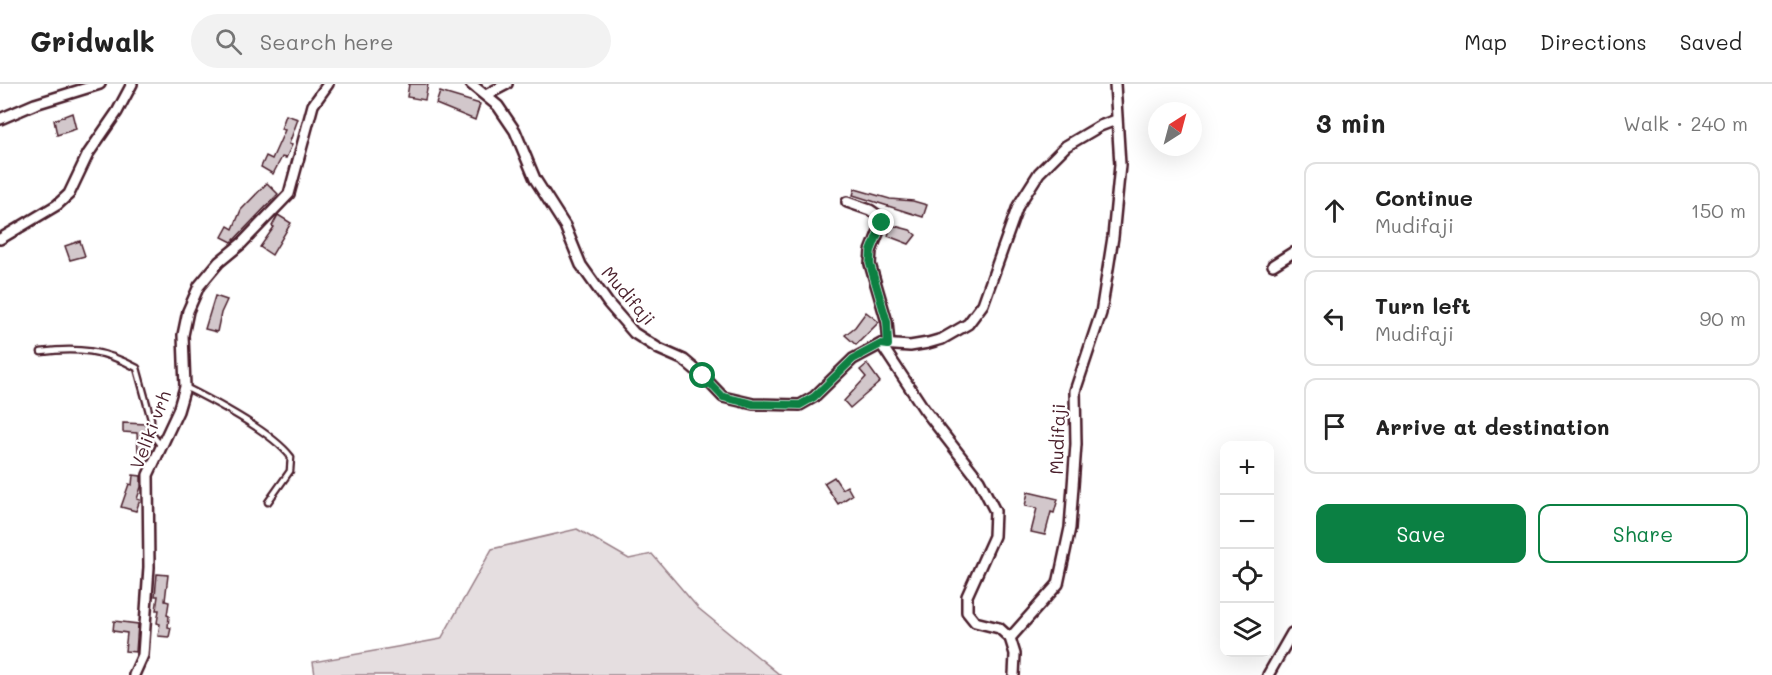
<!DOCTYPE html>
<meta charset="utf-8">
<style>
:root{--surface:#fff;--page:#f2f2f2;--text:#222;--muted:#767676;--line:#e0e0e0;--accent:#0b8043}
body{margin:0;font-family:Mali,sans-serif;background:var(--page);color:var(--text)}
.controls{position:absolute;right:18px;bottom:18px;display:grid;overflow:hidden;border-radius:12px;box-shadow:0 6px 24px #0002}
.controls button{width:54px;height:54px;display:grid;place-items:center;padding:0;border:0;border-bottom:2px solid var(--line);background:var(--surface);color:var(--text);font:30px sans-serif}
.compass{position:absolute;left:1148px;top:18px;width:54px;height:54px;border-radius:50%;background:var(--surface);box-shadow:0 6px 24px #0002;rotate:36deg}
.stop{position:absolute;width:18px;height:18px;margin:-14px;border:4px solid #0b8043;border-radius:50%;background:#fff}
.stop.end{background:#0b8043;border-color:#fff;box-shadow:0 2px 6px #0008}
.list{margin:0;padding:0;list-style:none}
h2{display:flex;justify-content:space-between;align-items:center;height:78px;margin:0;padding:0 24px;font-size:26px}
h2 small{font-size:20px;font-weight:400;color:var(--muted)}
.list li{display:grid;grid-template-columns:39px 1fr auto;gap:18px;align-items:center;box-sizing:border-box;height:96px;margin:0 12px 12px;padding:0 12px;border:2px solid var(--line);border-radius:12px}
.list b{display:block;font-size:22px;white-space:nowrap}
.list p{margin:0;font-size:20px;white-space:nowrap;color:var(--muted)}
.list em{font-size:20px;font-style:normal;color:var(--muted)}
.actions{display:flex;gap:12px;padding:18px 24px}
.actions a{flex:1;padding:14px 0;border:2px solid var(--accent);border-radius:12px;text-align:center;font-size:21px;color:var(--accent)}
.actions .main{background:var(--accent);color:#fff}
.icon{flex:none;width:33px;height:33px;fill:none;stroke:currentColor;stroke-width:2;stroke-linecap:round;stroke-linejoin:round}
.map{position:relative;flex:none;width:1292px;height:591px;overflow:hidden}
header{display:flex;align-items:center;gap:36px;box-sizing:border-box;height:84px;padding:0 30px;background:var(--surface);border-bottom:2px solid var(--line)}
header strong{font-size:28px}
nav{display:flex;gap:33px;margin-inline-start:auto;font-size:21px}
.search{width:420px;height:54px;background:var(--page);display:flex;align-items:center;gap:15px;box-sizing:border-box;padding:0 21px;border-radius:33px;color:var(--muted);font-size:22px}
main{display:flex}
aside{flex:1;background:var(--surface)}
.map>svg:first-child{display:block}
</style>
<header>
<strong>Gridwalk</strong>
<div class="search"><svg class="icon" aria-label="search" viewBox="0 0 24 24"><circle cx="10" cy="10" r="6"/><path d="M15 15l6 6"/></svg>Search here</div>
<nav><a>Map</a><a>Directions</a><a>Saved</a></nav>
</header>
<main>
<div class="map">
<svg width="1292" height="591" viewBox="0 0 1292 591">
<rect width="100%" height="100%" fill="#fff"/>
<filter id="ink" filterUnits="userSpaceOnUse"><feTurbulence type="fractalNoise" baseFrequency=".0167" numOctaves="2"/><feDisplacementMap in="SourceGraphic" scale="12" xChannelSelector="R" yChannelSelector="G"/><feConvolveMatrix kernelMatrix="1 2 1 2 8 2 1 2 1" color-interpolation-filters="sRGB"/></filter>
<g filter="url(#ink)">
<path fill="#e5dee0" stroke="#987e86" stroke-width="1.5" d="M577,445l52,30 23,-5 46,54 82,67h-465l-2,-13 128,-23 51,-90z"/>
<g fill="#d2c7cb" stroke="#4a1f2b" stroke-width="1.5">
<path d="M409,0h19l-3,16 -18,-3z"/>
<path d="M440,8l40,12 -5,16 -39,-16z"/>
<path d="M72,29l4,16 -19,6 -3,-15z"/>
<path d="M286,31l12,4 -9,25 3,1 -6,13 -4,-1 -9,17 -12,-7 5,-11 6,3 13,-29 -4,-1z"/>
<path d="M267,99l11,11 -46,48 -10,-5 6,-11 5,3 8,-19z"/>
<path d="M855,105l35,10 23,2 14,4 -4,12 -70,-22z"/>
<path d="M278,131l13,8 -19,32 -12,-8 14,-20 -2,-1z"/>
<path d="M891,141l19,5 6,5 -7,9 -21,-8z"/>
<path d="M80,157l5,15 -15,4 -5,-14z"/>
<path d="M215,212l12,4 -6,13 -4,19 -12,-3z"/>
<path d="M866,228l13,10 -23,23 -11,-10 10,-8z"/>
<path d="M867,280l13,18 -30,26 -6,-7 22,-24 -6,-7z"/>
<path d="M123,339l24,1 2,26 -11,1 -1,-18 -14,-1z"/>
<path d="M133,391l8,1v11l-4,12 3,1 -4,11 -15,-4 8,-23 3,1z"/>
<path d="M834,393l8,12 5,-3 5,9 -14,9 -14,-21z"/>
<path d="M1028,408l30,7 -4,14 -3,-1 -6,23 -14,-3 6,-24 -12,-2z"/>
<path d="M157,490l11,1 -3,26 4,1 -2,13 2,1 -1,11 3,1 -2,9 -11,-1 2,-12 -3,-1 2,-13h-3l2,-14h-3z"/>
<path d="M114,537l24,3 -2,28 -11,-1 2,-18 -14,-2z"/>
</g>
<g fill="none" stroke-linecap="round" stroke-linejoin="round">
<defs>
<g id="service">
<path d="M41,268c36,-5 64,-2 96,16l14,51v14l10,13"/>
<path d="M185,303c30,15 87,45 106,70l-1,14 -22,31"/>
</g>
<g id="minor">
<path d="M471,0l27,22 17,25 20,48 30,47 16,39 27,38 26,30 25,16 25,11 19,16 20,21 30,7 47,1 14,-8 39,-38 28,-15 29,2 18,-3 14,-4 26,-15 15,-20 35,-98 21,-33 27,-27 34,-20 16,-6"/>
<path d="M486,11l21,-11"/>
<path d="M0,35l35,-15 65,-20"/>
<path d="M847,118l23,8 10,7 2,6 -11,28 -1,13 17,58 2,23"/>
<path d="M0,155l57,-34 12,-11 19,-40 29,-42 15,-28"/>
<path d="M1273,181l19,-12"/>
<path d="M881,260l43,65 55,71 16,31 -1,25 -27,60v16l8,10 24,6 11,10 5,16 -1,21"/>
<path d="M1010,554l48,-54 12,-56 6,-84 -1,-53 26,-78 12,-76 7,-72 -5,-81"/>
<path d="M134,591l9,-20 6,-88 -1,-92 30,-64 7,-24 -2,-52 5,-24 11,-25 20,-24 23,-19 47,-49 24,-89 15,-21"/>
<path d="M1268,591l24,-42"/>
</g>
</defs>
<use href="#service" stroke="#4a1f2b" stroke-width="9"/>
<use href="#minor" stroke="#4a1f2b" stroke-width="14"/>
<use href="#service" stroke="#fff" stroke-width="4.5"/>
<use href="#minor" stroke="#fff" stroke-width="9"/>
</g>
</g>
<g fill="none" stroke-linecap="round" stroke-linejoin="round" filter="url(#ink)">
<path stroke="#0b8043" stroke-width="8" d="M703,292l20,21 30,7 47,1 14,-8 39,-38 28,-15 7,1 -1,-23 -17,-58 1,-13 11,-28"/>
</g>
<g text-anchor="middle" stroke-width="4.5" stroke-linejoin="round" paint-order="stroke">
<g font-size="18" fill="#4a1f2b" stroke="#fff">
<text transform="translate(628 212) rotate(49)" y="6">Mudifaji</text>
<text transform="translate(151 346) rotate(-69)" y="6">Veliki vrh</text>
<text transform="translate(1058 355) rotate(-88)" y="6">Mudifaji</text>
</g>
</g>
</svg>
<div class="controls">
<button>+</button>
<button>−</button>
<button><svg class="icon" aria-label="locate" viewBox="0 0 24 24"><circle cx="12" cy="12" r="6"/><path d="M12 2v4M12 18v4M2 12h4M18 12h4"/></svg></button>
<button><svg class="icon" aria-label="layers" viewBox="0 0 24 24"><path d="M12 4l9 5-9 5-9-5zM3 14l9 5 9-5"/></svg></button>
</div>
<svg class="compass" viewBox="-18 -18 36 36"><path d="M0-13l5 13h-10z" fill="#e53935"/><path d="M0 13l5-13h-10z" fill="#767676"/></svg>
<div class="stop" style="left:703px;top:292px"></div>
<div class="stop end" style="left:882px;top:139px"></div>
</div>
<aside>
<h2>3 min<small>Walk · 240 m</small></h2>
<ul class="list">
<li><svg class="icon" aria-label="ahead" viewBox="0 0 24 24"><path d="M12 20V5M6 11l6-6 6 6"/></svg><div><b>Continue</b><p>Mudifaji</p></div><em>150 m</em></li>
<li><svg class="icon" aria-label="left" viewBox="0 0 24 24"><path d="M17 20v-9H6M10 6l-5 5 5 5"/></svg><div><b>Turn left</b><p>Mudifaji</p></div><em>90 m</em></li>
<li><svg class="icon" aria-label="arrive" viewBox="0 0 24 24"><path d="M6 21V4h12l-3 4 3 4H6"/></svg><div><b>Arrive at destination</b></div></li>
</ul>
<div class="actions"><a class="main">Save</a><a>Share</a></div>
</aside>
</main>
